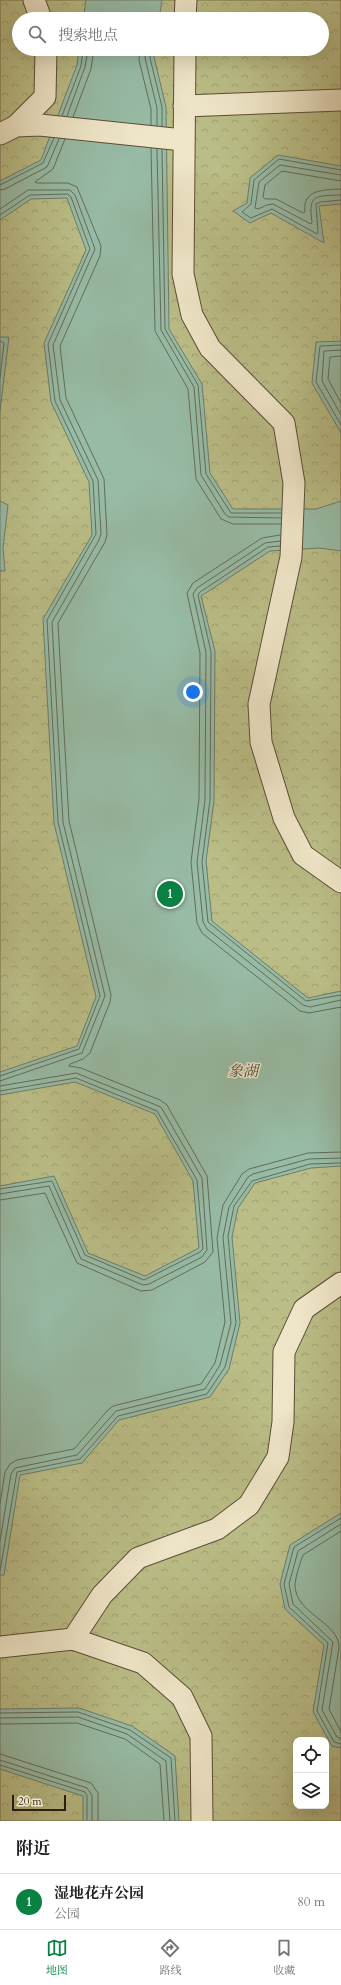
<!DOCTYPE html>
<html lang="zh">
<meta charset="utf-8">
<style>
:root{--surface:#fff;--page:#f2f2f2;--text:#202124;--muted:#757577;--line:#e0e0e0;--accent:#0b8043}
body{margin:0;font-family:Cardo,"Noto Serif SC",serif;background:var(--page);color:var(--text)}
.controls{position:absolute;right:12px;bottom:12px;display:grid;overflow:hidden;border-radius:8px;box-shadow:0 4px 16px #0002}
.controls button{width:36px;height:36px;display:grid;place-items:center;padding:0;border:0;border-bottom:1px solid var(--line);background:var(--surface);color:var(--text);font:20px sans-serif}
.scale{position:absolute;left:12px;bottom:10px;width:54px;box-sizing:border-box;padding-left:4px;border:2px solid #2d1e13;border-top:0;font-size:11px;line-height:14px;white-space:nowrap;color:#2d1e13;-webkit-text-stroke:3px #efe6c8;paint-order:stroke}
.you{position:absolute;left:193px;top:692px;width:14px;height:14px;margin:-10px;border:3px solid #fff;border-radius:50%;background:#1a73e8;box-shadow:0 0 0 6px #1a73e833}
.badge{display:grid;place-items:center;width:26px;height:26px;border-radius:50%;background:var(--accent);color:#fff;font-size:13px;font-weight:700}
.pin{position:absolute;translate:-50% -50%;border:2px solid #fff;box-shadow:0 1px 4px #0006}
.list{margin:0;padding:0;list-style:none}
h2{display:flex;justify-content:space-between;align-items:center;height:52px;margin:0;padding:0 16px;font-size:17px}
h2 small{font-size:13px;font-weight:400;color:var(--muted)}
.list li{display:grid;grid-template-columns:26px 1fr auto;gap:12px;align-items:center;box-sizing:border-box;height:56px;padding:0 16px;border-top:1px solid var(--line)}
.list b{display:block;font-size:15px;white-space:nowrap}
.list p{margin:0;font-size:13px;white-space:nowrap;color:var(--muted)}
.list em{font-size:13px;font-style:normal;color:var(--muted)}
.icon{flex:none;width:22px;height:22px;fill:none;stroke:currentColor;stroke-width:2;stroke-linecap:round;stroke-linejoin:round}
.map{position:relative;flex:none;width:341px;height:1821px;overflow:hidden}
.search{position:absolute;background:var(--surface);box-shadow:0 4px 16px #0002;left:12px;right:12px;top:12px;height:44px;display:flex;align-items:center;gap:10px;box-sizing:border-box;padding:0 14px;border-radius:22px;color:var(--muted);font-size:15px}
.sheet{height:108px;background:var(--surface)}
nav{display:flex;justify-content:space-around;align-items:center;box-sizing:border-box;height:56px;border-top:1px solid var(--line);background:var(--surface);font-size:11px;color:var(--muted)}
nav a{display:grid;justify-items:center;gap:2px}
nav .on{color:var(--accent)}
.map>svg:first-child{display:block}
</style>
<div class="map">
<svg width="341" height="1821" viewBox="0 0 341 1821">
<defs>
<pattern id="park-crowns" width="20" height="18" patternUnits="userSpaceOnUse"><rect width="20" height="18" fill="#babd86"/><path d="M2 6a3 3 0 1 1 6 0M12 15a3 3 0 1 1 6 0" fill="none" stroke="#a0a273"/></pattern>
</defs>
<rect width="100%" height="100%" fill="#e7d8ab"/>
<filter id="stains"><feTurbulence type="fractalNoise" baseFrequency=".005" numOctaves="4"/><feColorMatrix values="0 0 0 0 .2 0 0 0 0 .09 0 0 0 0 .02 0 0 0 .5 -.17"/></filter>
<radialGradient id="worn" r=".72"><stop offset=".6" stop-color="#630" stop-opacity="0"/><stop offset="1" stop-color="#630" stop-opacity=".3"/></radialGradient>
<path fill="url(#park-crowns)" stroke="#746e4c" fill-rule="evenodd" d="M0,0h341v1821h-341zM19,19h303v30h-303zM296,1740h30v66h-30z"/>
<g fill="#97bba5" stroke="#6d7c6b">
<path d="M86,0h76l-3,19h-76z"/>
<path d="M79,49h76l-1,8 12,50 3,222 33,55 8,89 23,36h83l25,-8v50l-22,-3 -49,3 -69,45 14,55 -1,150 -8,60 6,60 96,77 33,-7v175l-30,2 -56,15 -17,25 -6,29 8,86 -11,46 -19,28 -91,23 -37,43 -62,12 -16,100h-4v-389l54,-10 34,77 57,23 54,-28 -6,-67 -38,-67 -80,-32 -75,13v-23l77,-26 19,-49 -42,-174 -11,-204 49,-84 -3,-53 -38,-80 -7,-59 42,-93 -19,-52 -36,1 -31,21v-39l41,-21 36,-95z"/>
<path d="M278,155l63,11v38l-22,2 5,37 -53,-30 -21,10 -17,-12 14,-8 3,-25z"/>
<path d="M0,337h9l-9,74z"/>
<path d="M341,341v92l-29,-50 4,-41z"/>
<path d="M0,501l8,4 -5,43 2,23h-5z"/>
<path d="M341,1513v235l-9,-2 -19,-34 11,-67 -39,-36 -5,-25 10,-39z"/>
<path d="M79,1708l53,18 43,30 4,65h-96v-25l-83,-27v-60z"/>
</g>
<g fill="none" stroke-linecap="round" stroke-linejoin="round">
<g stroke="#626c5c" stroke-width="1">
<path d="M140,49l-1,11 12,49v16"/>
<path d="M146,49l-1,9 12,50v18"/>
<path d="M151,49l-1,9 12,49v19"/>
<path d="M62,116l19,-50 2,-17"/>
<path d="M67,116l18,-49 3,-18"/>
<path d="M73,117l18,-48 3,-20"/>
<path d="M151,148l4,183 33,58 8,90 25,40 12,5h48"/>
<path d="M157,149l4,181 33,57 7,88 24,39 4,3 52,1"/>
<path d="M162,149l3,180 33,56 8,89 25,39h50"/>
<path d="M341,170l-62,-11 -25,21 -3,24 -9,8 9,6 21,-9 45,25 1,-2 -2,-28 4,-2 21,-2"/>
<path d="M341,175l-61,-10 -21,17 -4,26 3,1 9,-4 6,-1 38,20 1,-2c-4,-28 3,-26 29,-27"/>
<path d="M341,181l-59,-10 -17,14 -2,12 2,2h11l27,14 2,-1c-3,-23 19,-22 36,-23"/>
<path d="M0,185l43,-22 11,-25"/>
<path d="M0,190l5,-1 42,-22 12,-28"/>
<path d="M0,209l28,-19h42l5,5 20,54 -42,96 7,55 38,80 3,54 -2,6 -47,82 11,200 42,174 -23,57 -82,28"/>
<path d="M0,215l30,-20 38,-1 3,3 19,52 -42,95 7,57 38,80 3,53 -49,86 11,202 42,174 -21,53 -79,27"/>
<path d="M0,341l4,2 -4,35"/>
<path d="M341,345l-21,1 -4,36 25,43"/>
<path d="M341,350l-17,1 -2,30 19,34"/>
<path d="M341,356l-11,1 -2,22 13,24"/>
<path d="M280,535l-18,3 -69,45 -6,10 13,60 -1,146 -8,63 6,61 5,10 98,78 9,2 32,-6"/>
<path d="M280,541l-15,2 -68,45 -4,6 13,58 -1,148 -8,62 6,60 4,7 96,76 7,2 31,-7"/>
<path d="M280,546l-12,1 -68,45 -2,3 13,57 -1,148 -8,62 6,60 98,79 35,-6"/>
<path d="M0,1086l76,-13 85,34 41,71 5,72 -5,7 -53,27 -6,1 -62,-26 -32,-73 -49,8"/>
<path d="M0,1091l76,-13 81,33 40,69 6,69 -3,3 -56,28 -59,-25 -33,-74 -52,8"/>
<path d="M0,1200l45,-7 32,70 64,28 11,-1 53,-28 8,-10 -6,-76 -40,-71 -7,-5 -79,-32 -12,-2 1,-2 13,-5 7,-6 20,-51 1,-7 -42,-174 -11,-198 47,-81 2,-7 -3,-56 -38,-81 -6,-52 40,-90 1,-10 -24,-59 -9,-4h-31l-2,-1 18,-13 12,-30"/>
<path d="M0,1504l5,-32 5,-8 7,-4 57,-11 34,-39 5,-4 88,-22 14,-21 10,-41 -8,-84 6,-33 19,-31 7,-5 59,-16 33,-1"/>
<path d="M341,1518l-47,29 -10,37 5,23 39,36 -11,68 17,31 7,2"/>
<path d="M341,1524l-43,27 -9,33 4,20 40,38 -11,68 15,27 4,2"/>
<path d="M341,1531l-38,24c-3,8 -7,20 -8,29 -1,30 45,38 44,64l-10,61 12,23"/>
<path d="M0,1541l11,-67 4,-6 62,-13 39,-44 89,-22 15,-24 11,-42 -8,-86 6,-30 19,-30 5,-3 56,-15 32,-1"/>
<path d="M0,1571l17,-99 63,-13 38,-43 89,-22 18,-27 11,-44 -8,-87 6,-30 18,-25 58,-17 31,-1"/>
<path d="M0,1713l78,-1 52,18 41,28 4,63"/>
<path d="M0,1718l78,-1 49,17 39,27 4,60"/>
<path d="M0,1724l77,-1 48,16 35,25 4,57"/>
<path d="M0,1754l91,29 7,10v28"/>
<path d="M0,1760l87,28 5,7v26"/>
<path d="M0,1765l85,27 2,4v25"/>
</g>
<defs>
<g id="minor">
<path d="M34,0l7,19"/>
<path d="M185,19l1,-19"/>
<path d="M185,49l-2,225 9,41 18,33 74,75 10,60 -3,74 -32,147 2,38 23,76 19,37 38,27"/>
<path d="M184,106l157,-6"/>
<path d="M16,126l29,-29 1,-48"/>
<path d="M0,134l16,-8 24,-1 143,15"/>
<path d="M73,1639l29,-44 36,-37 79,-29 32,-24 29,-48 5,-35 1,-70 20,-43 37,-26"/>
<path d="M0,1647l73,-8 70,24 39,34 19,39 1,85"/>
</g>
</defs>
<use href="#minor" stroke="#5c4c39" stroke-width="23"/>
<use href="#minor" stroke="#efe6c8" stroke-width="21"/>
</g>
<g text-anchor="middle" stroke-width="3" stroke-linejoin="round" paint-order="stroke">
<g font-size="15" font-style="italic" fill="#4d4d3f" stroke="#efe6c8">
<text x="243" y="1076">象湖</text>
</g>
</g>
<rect width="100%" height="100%" filter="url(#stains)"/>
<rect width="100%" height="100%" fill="url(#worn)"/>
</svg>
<div class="controls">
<button><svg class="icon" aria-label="locate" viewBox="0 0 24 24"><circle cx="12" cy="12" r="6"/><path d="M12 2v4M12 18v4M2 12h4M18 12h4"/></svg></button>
<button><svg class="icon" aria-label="layers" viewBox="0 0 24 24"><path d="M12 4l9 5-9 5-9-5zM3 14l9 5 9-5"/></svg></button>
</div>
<div class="scale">20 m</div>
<div class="you"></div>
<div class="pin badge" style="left:170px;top:894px">1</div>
<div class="search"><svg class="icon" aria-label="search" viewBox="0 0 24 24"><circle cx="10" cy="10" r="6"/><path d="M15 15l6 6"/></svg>搜索地点</div>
</div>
<section class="sheet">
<h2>附近<small></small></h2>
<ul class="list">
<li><span class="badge">1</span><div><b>湿地花卉公园</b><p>公园</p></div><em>80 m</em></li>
</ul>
</section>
<nav>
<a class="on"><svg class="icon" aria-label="map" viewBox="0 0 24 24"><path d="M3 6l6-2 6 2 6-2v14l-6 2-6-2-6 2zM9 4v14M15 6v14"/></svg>地图</a>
<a><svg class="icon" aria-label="directions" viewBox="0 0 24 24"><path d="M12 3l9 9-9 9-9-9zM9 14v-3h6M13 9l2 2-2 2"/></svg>路线</a>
<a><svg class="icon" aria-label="saved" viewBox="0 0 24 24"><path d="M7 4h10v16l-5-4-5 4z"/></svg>收藏</a>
</nav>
